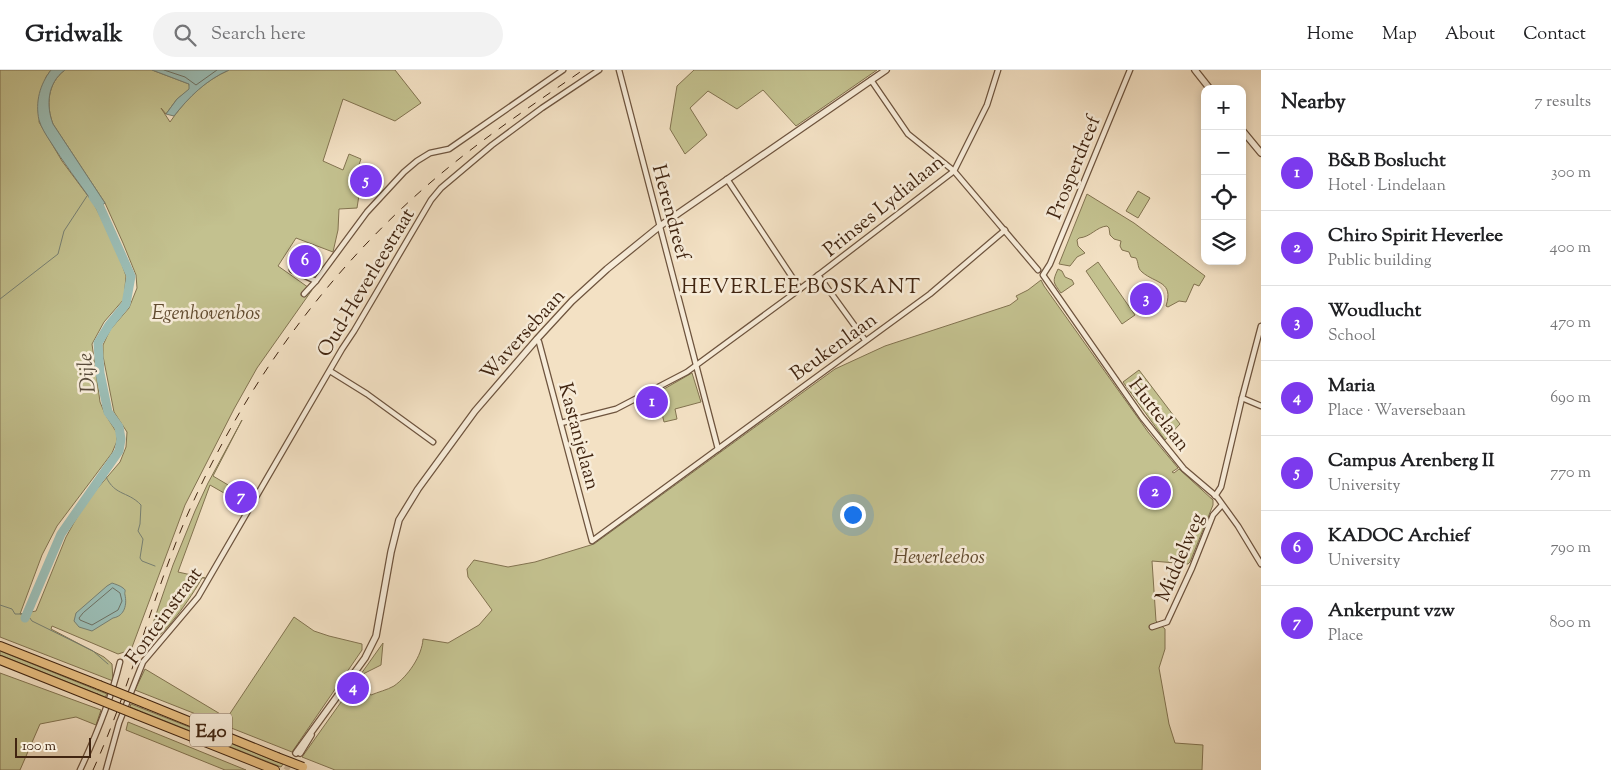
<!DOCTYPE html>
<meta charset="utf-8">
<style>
:root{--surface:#fff;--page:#f2f2f2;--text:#202124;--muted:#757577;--line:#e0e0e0;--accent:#7c3aed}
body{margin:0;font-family:"Sorts Mill Goudy",serif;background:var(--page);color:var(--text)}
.controls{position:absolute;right:15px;top:15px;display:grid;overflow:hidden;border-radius:10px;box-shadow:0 2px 8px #0003}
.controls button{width:45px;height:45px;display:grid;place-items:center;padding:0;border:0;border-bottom:1px solid var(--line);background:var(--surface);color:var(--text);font:25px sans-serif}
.scale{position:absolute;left:15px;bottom:12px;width:76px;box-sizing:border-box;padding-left:5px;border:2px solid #412511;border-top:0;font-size:14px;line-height:18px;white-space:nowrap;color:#412511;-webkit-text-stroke:4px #f7ecd9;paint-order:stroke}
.you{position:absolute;left:852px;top:444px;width:18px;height:18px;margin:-12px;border:4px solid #fff;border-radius:50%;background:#1a73e8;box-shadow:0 0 0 8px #1a73e833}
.badge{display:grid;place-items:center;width:32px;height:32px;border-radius:50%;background:var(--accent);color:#fff;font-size:16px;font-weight:700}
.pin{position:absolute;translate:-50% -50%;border:2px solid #fff;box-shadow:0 1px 5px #0006}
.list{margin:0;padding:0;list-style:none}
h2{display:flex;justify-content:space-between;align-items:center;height:65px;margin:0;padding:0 20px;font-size:21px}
h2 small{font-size:16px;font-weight:400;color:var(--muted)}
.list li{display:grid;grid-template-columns:32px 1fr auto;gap:15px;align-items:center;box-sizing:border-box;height:75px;padding:0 20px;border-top:1px solid var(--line)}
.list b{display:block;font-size:19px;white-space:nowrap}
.list p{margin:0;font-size:16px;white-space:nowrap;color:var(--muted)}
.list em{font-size:16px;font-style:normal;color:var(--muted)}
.icon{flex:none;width:28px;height:28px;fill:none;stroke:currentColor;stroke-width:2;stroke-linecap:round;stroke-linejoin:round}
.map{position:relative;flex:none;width:1261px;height:700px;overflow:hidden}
header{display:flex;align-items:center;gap:30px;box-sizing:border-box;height:70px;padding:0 25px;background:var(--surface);border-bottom:1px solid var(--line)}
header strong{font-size:24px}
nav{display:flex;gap:28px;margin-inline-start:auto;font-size:18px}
.search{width:350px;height:45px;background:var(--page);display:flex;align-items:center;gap:12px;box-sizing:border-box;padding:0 18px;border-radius:28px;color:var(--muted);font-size:19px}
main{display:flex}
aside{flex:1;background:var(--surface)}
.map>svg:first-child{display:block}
</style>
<header>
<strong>Gridwalk</strong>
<div class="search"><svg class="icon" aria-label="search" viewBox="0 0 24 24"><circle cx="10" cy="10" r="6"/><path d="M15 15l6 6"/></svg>Search here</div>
<nav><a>Home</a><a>Map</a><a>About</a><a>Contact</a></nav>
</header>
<main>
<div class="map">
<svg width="1261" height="700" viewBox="0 0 1261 700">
<rect width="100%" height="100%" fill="#f3e1c4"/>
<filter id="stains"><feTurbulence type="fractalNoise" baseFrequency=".004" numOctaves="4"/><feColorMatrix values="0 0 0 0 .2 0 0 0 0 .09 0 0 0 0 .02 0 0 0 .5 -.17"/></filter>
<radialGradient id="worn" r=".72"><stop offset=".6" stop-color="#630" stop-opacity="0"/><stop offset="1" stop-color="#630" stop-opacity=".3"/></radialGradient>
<g fill="#c3c18f" stroke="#827350">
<path d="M0,0h51l-5,7 -7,45 23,39 32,43 22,43 10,29 -2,23 -20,23 -12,22 8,58 5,12 12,19v8l-5,12 -55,73 -15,29 -22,59 16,-3 30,-74 19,-34 35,-41 6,-15 1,-15 -13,-20 -11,-56v-11l7,-15 19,-22 8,-20 -1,-13 -13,-32 -18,-40 -52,-79c-7,-18 -6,-41 12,-54h87l37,14 1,5 -13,10 -11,15 -5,-6 9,14c15,-22 34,-41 59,-52h166l26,33 -26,18 -52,-22 -20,62 20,9 6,-16 12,5 -5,14 6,3 -5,32 -18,1 -1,21 -5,22 -37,-14 -18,28 34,24 -55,78 -23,41 -49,96 -54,145 -13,4 -66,-28 -1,3 53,28 8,7 1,17 -113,-44z"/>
<path d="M694,0h183l-81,56 -33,-36 -26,19 -29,-18 -18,17 17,27 -22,19 -15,-25 7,-43z"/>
<path d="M1138,121l12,7 -12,20 -12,-7z"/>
<path d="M1087,124l47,29 71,53 -6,10 -5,-2 -8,18 -7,-1 -11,6 -2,-1c8,-25 -10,-22 -24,-34 -5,-4 -3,-9 -6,-14l-5,-1 -2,-5 -7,-2 -2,-4 1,-5 -7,-2 -4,-4 -1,-7 -2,-2c-11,1 -16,11 -28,12l-2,2 1,6 7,7 -8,4 -7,9 -11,-2z"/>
<path d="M1098,192l37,53 -13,9 -36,-53z"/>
<path d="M1058,199l4,2 3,6 7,3 2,4 -13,9c-8,-11 -9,-11 -3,-24z"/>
<path d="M1041,210l3,6 104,146 30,36 -6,4 2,1 5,-4 34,31v5l-23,57 -2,2 -36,-3 4,60 9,8v20l-6,19 10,56 6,19 28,2 -1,25h-867l-33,-13 81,-114 -2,22 -18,9 -5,14 13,7c7,-3 16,-5 23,-9 14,-10 28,-30 29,-47l25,4 31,-18 13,-15 -24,-33 -1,-8 7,-9 34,7 27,-5 59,-18 241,-175 50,-23 125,-41 8,-6 -2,-3 12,-6z"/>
<path d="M1139,300l41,54 -15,16 -42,-58z"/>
<path d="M692,303l9,29 -26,7 2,10 -13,3 -7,-29z"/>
<path d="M242,350l-29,56 27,16 -3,6 2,1 -1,2 -28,-16 -32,87 27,6h-3c-10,18 -40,63 -59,68l9,-20 21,-61 22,-54 13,-28z"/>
<path d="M294,547l20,14 15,5 33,8v6l-70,102 -157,-62 10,-21 82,49z"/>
<path d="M0,581l107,43 -2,3 -105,-42z"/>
<path d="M0,603l101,37 -5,15 -20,-8 -36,7 -20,46h-20z"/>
<path d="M131,634l152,60 -2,3 -151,-60z"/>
<path d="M128,652l118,48h-21l-99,-40z"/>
</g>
<g fill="#9bbdb5" stroke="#778073">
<path d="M51,0h14c-18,13 -19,36 -12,54l52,79 -5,4 -6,-3c-15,-21 -31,-42 -44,-63 -4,-6 -9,-14 -11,-21 -4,-18 1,-36 12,-50z"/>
<path d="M152,0h77c-23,10 -40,27 -55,46l-8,-2 11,-15 12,-10v-5z"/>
<path d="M112,513c3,1 9,3 11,5 4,3 1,3 2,7 2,9 0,21 -12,23l-21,13 -13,-4 -5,-6 2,-8 31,-27z"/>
</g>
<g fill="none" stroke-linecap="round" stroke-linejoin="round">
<g stroke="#6e7163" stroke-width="1">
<path d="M164,0l21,7 11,8 21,-15"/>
<path d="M113,518l7,5 2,8 -4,9 -26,15 -12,-5 -1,-2 4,-5z"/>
</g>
<g stroke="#778073" stroke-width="1">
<path d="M0,229l58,-45 6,-23 23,-35"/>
<path d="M104,402c9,25 23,18 37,33l-1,19 -2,7 5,8 -3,19 2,3 13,5"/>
<path d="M0,535l12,4 3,5h12l5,7 61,30 15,13"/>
</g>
<path stroke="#9bbdb5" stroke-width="9" d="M25,548l36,-84 58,-83 2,-12 -2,-12 -11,-15 -8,-39 -2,-30 11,-18 17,-21 5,-28 -31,-69 -7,-10"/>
<path stroke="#cfbba0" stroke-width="5.5" stroke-dasharray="5.5 3" stroke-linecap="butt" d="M286,700l10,-17"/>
<defs>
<g id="minor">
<path d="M619,0l99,379"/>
<path d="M1130,0l-80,194 -7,11 99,142 42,52 33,28 21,29 23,38"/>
<path d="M871,10l37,54 46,37 84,99"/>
<path d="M727,109l73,110"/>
<path d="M292,200l24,11 51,-69 37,-40 13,-11 13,-8 19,-4 114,-79"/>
<path d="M818,205l47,65"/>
<path d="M304,224l12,-13"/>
<path d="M537,269l2,3 53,199 338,-247 75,-64"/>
<path d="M330,301l37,23 66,48"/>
<path d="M1242,328l19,8"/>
<path d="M561,353l55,-14 71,-37 113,-83 154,-118 33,-66 11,-35"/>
<path d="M1215,426l6,-9 21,-89 19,-72"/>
<path d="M1152,557l15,-5 25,-54 21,-53 9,-10"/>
<path d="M80,700c16,-34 31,-71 40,-108"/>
<path d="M106,700l13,-47 24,-61 55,-65 144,-248 12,-18 77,-131 10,-12 51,-43 50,-37 57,-38"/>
</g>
<g id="tertiary">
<path d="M1195,0l15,19"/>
<path d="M1242,60l19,23"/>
<path d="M296,683l69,-95 11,-22 15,-84 8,-32 19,-31 57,-78 62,-72 35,-38 35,-32 53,-43 226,-156"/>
<path d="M300,683l11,-18"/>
</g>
<g id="motorway">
<path d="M0,576l99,39"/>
<path d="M0,590l95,38"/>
<path d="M144,633l133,54"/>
<path d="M137,645l138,55"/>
</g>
</defs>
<use href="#minor" stroke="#6e543e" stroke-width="7"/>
<use href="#tertiary" stroke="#6e543e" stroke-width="8"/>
<use href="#motorway" stroke="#412511" stroke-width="10"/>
<use href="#minor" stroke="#f7ecd9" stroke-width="4.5"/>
<use href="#tertiary" stroke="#f7ecd9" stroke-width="5.5"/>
<use href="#motorway" stroke="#eac082" stroke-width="8"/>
<path stroke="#412511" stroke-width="1" stroke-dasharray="9 9" stroke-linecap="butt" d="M93,700c37,-81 58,-170 93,-252 57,-131 142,-249 251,-341 46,-39 97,-73 146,-107"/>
<defs>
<g id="motorway-bridge">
<path d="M99,615l45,18"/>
<path d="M95,628l42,17"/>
<path d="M277,687l26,10"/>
</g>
</defs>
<use href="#motorway-bridge" stroke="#412511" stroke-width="10" stroke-linecap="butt"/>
<use href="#motorway-bridge" stroke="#eac082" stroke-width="8"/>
</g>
<g text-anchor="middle" stroke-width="5" stroke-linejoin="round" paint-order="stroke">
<rect fill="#f7ecd9" stroke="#78614d" stroke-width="1" x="190" y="643.5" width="42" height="33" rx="4"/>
<g font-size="19" font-weight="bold" fill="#412511">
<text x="211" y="667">E40</text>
</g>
<g font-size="20" fill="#412511" stroke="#f7ecd9">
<text transform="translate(1073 97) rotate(-68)" y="7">Prosperdreef</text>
<text transform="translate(883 135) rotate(-39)" y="7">Prinses Lydialaan</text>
<text transform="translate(672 142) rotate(75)" y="7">Herendreef</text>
<text transform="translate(365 212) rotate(-59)" y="7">Oud-Heverleestraat</text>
<text transform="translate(522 264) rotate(-48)" y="7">Waversebaan</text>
<text transform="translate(833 276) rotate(-36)" y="7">Beukenlaan</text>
<text transform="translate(1160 344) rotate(52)" y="7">Huttelaan</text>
<text transform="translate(580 366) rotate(75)" y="7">Kastanjelaan</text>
<text transform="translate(1179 487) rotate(-67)" y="7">Middelweg</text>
<text transform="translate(163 545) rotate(-54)" y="7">Fonteinstraat</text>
</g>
<g font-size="20" font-style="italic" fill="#624c30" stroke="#f7ecd9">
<text x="206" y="249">Egenhovenbos</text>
<text x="939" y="493">Heverleebos</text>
</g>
<g font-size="21" letter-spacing="1" fill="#412511" stroke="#f7ecd9">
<text x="801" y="223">HEVERLEE BOSKANT</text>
</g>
<g font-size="21" font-style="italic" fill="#584b3a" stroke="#f7ecd9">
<text transform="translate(86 303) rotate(-96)" y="7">Dijle</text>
</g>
</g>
<rect width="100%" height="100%" filter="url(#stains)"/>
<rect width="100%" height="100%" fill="url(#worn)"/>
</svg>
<div class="controls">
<button>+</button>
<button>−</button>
<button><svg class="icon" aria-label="locate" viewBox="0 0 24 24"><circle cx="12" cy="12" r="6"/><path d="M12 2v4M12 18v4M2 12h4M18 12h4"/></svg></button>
<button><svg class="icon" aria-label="layers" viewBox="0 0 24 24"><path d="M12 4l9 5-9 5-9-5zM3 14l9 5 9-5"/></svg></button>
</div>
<div class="scale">100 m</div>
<div class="you"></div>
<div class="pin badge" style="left:652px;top:332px">1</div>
<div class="pin badge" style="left:1155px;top:422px">2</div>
<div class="pin badge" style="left:1146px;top:229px">3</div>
<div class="pin badge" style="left:353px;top:618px">4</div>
<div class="pin badge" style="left:366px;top:111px">5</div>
<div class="pin badge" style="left:305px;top:191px">6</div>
<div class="pin badge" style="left:241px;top:427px">7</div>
</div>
<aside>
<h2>Nearby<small>7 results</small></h2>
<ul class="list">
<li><span class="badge">1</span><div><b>B&amp;B Boslucht</b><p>Hotel · Lindelaan</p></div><em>300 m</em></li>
<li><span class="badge">2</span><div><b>Chiro Spirit Heverlee</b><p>Public building</p></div><em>400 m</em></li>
<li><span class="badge">3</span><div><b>Woudlucht</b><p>School</p></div><em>470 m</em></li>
<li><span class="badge">4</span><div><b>Maria</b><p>Place · Waversebaan</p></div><em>690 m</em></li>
<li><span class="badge">5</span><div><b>Campus Arenberg II</b><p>University</p></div><em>770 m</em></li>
<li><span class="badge">6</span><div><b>KADOC Archief</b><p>University</p></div><em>790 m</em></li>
<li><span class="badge">7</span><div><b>Ankerpunt vzw</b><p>Place</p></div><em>800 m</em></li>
</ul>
</aside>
</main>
